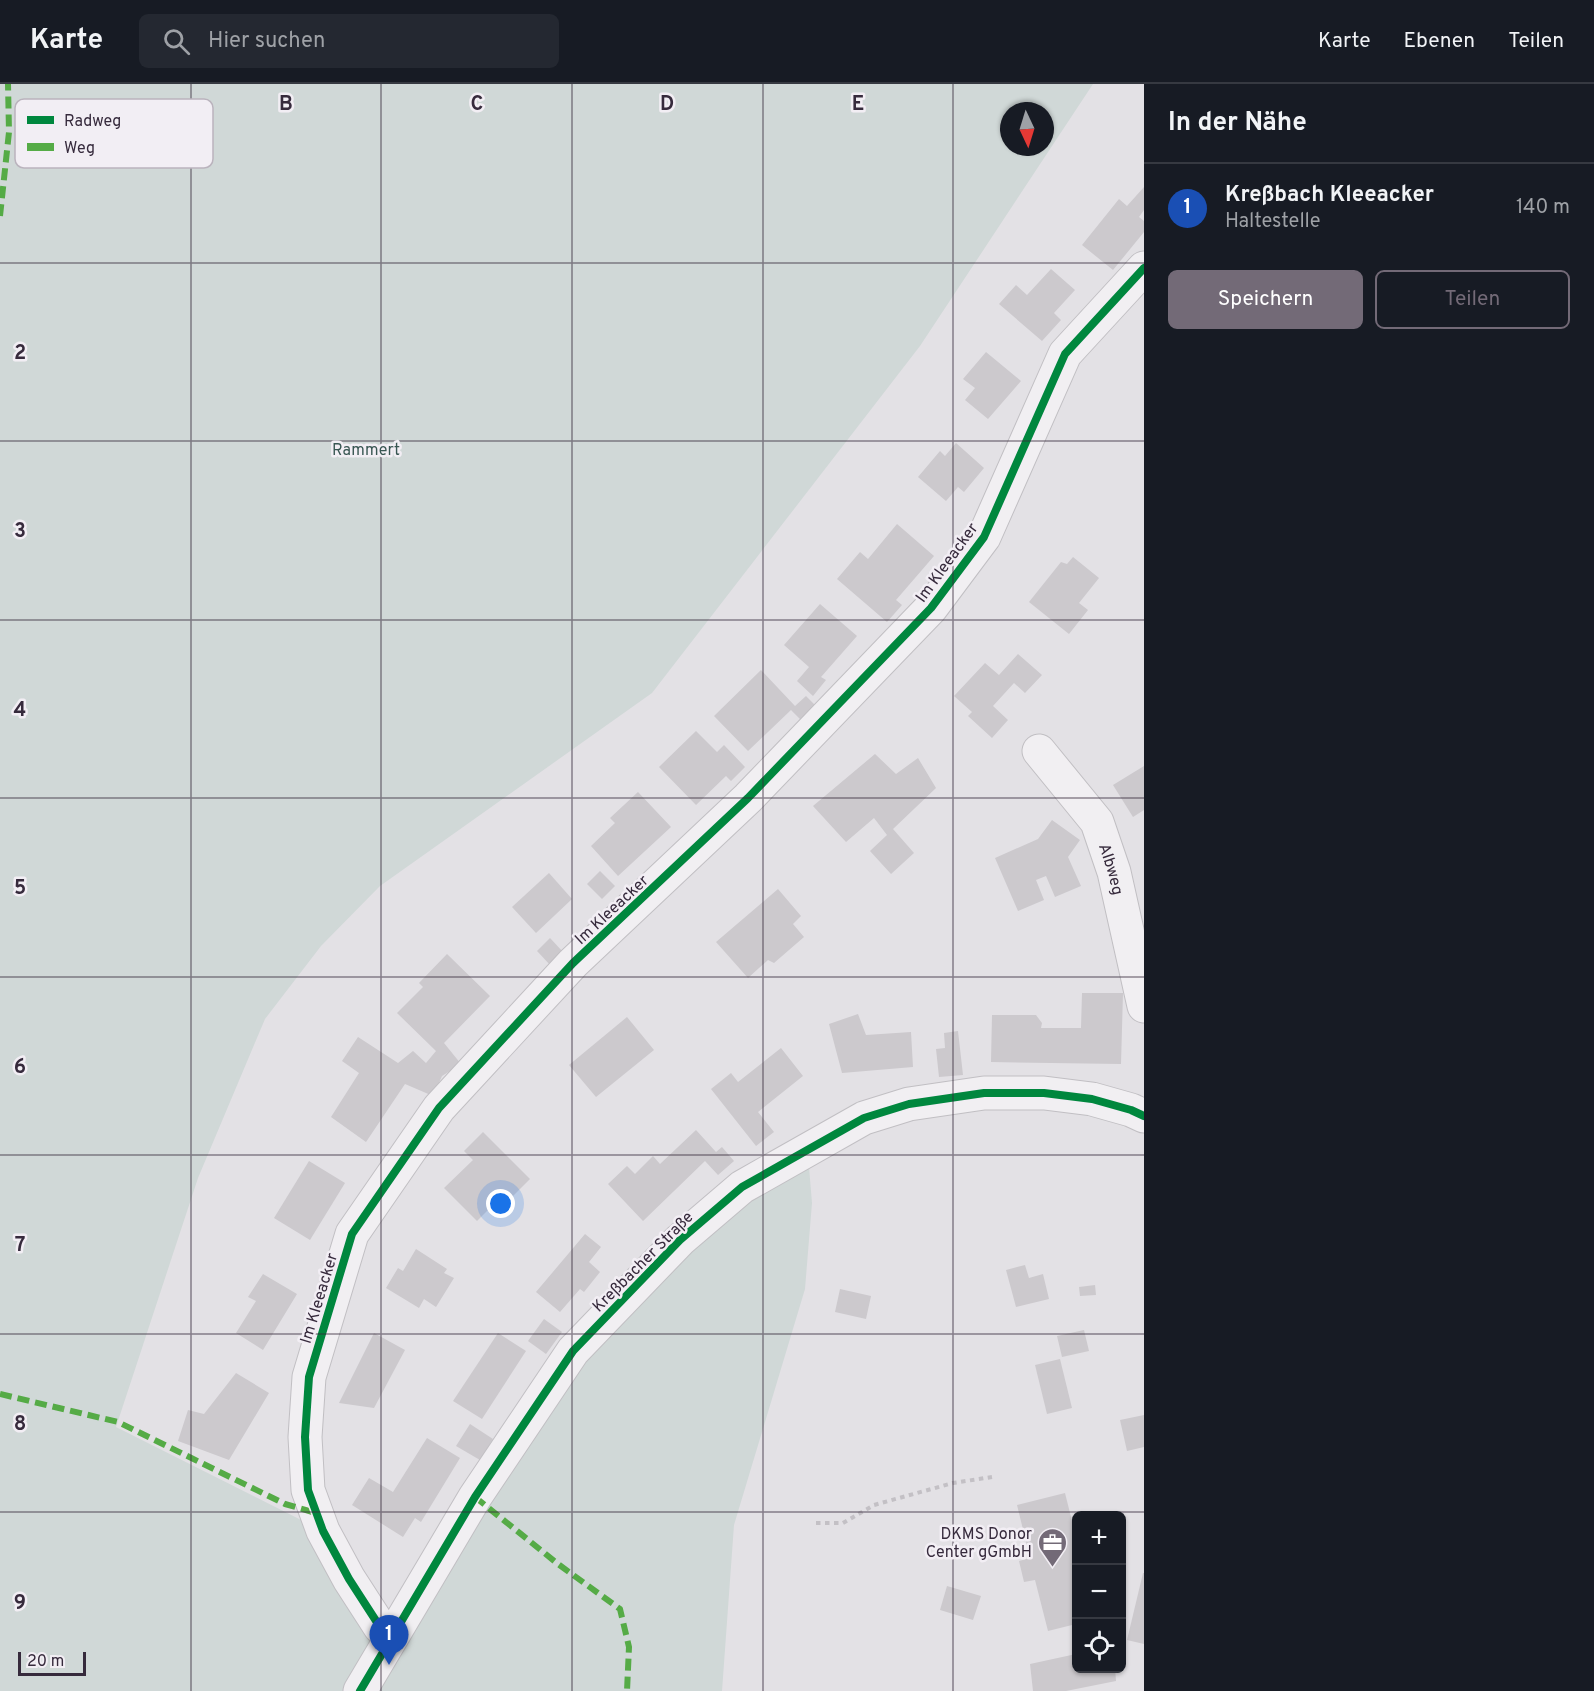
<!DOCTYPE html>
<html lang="de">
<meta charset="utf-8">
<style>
:root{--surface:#171b24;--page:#242831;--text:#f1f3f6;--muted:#9ea1a6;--line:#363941;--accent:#736a77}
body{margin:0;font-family:Overpass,sans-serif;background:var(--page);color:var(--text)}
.controls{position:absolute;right:18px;bottom:18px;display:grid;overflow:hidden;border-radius:9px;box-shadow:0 2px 4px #0004}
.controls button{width:54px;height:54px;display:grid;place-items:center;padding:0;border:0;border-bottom:2px solid var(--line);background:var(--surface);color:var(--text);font:30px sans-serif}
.compass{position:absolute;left:1000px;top:18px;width:54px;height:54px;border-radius:50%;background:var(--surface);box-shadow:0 2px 4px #0004;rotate:176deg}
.scale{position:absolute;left:18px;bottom:15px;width:68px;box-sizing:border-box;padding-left:6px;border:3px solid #362a3c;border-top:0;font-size:16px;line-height:21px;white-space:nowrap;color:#362a3c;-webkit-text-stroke:4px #f2eef4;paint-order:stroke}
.you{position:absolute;left:501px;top:1120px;width:21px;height:21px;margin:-15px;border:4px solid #fff;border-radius:50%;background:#1a73e8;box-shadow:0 0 0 9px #1a73e833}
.badge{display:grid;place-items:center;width:39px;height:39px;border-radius:50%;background:var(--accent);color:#fff;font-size:20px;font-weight:700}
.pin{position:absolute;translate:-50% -50px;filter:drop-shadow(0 2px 3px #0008)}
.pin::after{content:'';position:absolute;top:32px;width:21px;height:18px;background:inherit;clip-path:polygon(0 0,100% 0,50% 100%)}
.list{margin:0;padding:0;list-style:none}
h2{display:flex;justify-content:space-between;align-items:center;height:78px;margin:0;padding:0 24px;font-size:26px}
h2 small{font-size:20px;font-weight:400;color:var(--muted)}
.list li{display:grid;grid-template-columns:39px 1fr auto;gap:18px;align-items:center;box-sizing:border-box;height:90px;padding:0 24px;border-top:2px solid var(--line)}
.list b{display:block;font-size:22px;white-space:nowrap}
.list p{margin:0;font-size:20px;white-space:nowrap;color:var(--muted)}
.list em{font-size:20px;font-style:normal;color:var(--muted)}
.actions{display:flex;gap:12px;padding:18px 24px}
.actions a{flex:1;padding:14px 0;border:2px solid var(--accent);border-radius:9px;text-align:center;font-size:21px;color:var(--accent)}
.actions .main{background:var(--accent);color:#fff}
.icon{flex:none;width:33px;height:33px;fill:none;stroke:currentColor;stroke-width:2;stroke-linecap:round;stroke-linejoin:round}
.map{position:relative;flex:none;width:1144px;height:1607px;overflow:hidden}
header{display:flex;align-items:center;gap:36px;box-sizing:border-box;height:84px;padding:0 30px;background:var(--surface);border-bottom:2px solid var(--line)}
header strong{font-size:28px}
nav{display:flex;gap:33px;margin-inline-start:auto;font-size:21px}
.search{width:420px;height:54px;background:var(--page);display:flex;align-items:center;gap:15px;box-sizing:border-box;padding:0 21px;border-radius:9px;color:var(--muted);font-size:22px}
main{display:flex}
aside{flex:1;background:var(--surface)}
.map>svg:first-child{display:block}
</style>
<header>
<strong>Karte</strong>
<div class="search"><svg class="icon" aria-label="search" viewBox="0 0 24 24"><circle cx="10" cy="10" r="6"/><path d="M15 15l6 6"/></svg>Hier suchen</div>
<nav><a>Karte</a><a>Ebenen</a><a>Teilen</a></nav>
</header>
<main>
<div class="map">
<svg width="1144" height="1607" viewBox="0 0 1144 1607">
<rect width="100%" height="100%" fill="#e3e1e5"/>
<g fill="#d0d8d7" fill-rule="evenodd">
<path d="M0,0h1093l-173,262 -268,347 -272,193 -59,60 -56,73 -67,159 -82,249 207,104 57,96 -20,64h-360zM1009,27h36v36h-36z"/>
<path d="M808,1071l4,48 -7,86 -71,236 -12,166h-348l214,-343 82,-89z"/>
</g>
<g fill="#ccc9cd">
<path d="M1144,103v23l-5,7 5,4v11l-31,38 -31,-25 37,-46 8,7z"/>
<path d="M1051,185l24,21 -21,23 7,7 -19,21 -43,-37 17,-19 11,10z"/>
<path d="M986,268l35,29 -33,38 -23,-19 10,-12 -12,-9z"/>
<path d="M956,359l28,25 -20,24 -6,-5 -12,14 -28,-24 22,-26 5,5z"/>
<path d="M897,440l37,32 -38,44 6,5 -15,17 -50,-43 23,-27 8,7z"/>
<path d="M1073,473l26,21 -20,25 9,7 -19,24 -40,-32 32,-40 6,2z"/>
<path d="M820,520l37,32 -36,41 5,3 -13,16 -16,-15 12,-14 -25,-22z"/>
<path d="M1018,570l24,21 -17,18 -11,-10 -21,23 15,14 -16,18 -24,-22 4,-4 -18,-16 31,-33 14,12z"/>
<path d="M761,586l34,36 11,-10 13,13 -15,14 -13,-13 -43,41 -34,-35z"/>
<path d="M696,647l21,21 7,-7 21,22 -14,14 -5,-5 -30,29 -37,-38z"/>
<path d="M875,670l21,20 22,-16 18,30 -43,41 21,24 -23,21 -21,-23 17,-16 -13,-17 -28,24 -33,-36z"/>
<path d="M1144,682v44l-11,7 -20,-32z"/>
<path d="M638,708l33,35 -53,49 -27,-30 24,-23 -5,-5z"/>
<path d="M1052,736l28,20 -12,17 13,29 -26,11 -9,-21 -10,4 8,20 -26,11 -23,-53 43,-19z"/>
<path d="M600,787l15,15 -13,13 -15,-15z"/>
<path d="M549,789l23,26 -36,34 -24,-26z"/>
<path d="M778,805l23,27 -8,8 11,13 -30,26 -6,-3 -20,18 -32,-36z"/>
<path d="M550,854l14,15 -13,13 -14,-15z"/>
<path d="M447,870l43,42 -46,47 17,21 -19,12 -9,20 -28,-12 -39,58 -35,-25 28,-44 -17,-12 16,-24 40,26 15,-12 13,12 10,-12 -39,-38 26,-26 -4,-4z"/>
<path d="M1082,909h41l-2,71 -130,-2 1,-47h44l6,8 -1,5h40z"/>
<path d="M858,930l8,21 45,-3 2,35 -71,6 -13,-49z"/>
<path d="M627,933l27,33 -58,47 -27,-32z"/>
<path d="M958,947l5,44 -24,2 -3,-28 9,-1 -1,-15z"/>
<path d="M781,964l22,28 -45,36 16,20 -18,14 -45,-57 20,-16 7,9z"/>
<path d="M696,1046l20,22 6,-5 12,14 -16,14 -13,-14 -62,60 -35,-37 19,-18 8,8 18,-18 7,8z"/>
<path d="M483,1048l47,47 -19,19 -6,-5 -28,28 -33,-33 29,-28 -9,-9z"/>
<path d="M309,1077l36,22 -35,57 -36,-22z"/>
<path d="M585,1150l16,13 -12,15 11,10 -16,20 -4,-3 -20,23 -24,-20z"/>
<path d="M416,1165l31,20 -3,4 10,5 -18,29 -12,-8 -5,9 -33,-20 12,-20 5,3z"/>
<path d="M1025,1181l4,13 14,-4 6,25 -33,8 -10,-37z"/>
<path d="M263,1190l34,20 -34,56 -27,-17 20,-32 -8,-4z"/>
<path d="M1095,1201l1,10 -16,1 -1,-9z"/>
<path d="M840,1205l31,7 -5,23 -31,-7z"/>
<path d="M544,1235l18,13 -16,22 -18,-13z"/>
<path d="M1084,1246l5,21 -27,6 -5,-21z"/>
<path d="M374,1249l31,17 -31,58 -35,-5z"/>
<path d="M498,1249l28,18 -44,68 -29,-18z"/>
<path d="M1060,1275l12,49 -25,6 -12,-49z"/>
<path d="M236,1289l33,20 -40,67 -51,-19 10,-31 16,4z"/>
<path d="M1144,1331v32l-17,4 -7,-31z"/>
<path d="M470,1340l23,15 -13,21 -24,-14z"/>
<path d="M427,1354l33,20 -39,64 -6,-4 -12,19 -51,-32 17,-27 24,14z"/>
<path d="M1065,1409l11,44v87l-28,7 -13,-51 -11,2 -5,-21 11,-3 -13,-53z"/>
<path d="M1143,1489h1v71l-17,-4z"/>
<path d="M947,1502l34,10 -8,24 -33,-10z"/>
<path d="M1076,1570v14h39l1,13 -50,10h-33l-3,-27z"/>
</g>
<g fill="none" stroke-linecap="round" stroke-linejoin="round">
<defs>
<g id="minor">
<path id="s1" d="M1039,667l58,71 17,50 30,134"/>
<path d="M391,1551l-11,-8 -31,-48 -26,-48 -15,-41 -3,-53 4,-60 43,-143 87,-126 134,-145 175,-165 183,-190 53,-71 81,-183 79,-86"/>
<path d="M360,1607l115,-194 98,-146 107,-111 62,-53 122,-69 45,-14 75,-11h60l48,6 39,11 13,6"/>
</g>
</defs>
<use href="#minor" stroke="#c1bfc3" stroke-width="35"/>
<path stroke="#c3c0c5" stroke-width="4" stroke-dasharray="4.5 4.5" stroke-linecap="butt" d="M816,1439h27l31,-18 79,-22 39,-6"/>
<use href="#minor" stroke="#f1eff2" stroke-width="33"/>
<g stroke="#55ab46" stroke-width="6" stroke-dasharray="12 6" stroke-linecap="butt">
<path d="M0,132l9,-84 -1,-48"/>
<path d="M0,1310l118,28 167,82 31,9"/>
<path d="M475,1413l83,67 62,45 9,38 -2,44"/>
</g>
<defs>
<g id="cycleway">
<path d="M391,1551l-11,-8 -31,-48 -26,-48 -15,-41 -3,-53 4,-60 43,-143 87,-126 134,-145 175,-165 183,-190 53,-71 81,-183 79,-86"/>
<path d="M360,1607l115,-194 98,-146 107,-111 62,-53 122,-69 45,-14 75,-11h60l48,6 39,11 13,6"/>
</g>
</defs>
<use href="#cycleway" stroke="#f2eef4" stroke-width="11"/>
<use href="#cycleway" stroke="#00873e" stroke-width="8"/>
</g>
<path fill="none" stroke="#362a3c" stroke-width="1.5" stroke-opacity="0.55" d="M191,0v1607M381,0v1607M572,0v1607M763,0v1607M953,0v1607M0,179h1144M0,357h1144M0,536h1144M0,714h1144M0,893h1144M0,1071h1144M0,1250h1144M0,1428h1144"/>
<defs>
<symbol id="office-pin" viewBox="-11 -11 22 30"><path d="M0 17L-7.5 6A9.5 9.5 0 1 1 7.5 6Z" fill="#736a77" stroke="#f2eef4"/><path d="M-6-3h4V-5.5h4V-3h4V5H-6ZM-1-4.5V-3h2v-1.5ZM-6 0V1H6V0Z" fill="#fff"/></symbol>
</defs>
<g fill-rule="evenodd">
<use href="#office-pin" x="1036" y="1442" width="33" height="45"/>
</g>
<g text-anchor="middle" stroke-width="5" stroke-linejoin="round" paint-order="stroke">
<g font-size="16" fill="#385652" stroke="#f2eef4">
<text x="366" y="371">Rammert</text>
</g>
<g font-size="16" fill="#362a3c" stroke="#f2eef4">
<text transform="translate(946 478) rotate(-54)" y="6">Im Kleeacker</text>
<text dy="6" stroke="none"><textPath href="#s1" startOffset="141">Albweg</textPath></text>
<text transform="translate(611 825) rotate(-43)" y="6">Im Kleeacker</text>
<text transform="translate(642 1177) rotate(-45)" y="6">Kreßbacher Straße</text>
<text transform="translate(318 1214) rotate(-73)" y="6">Im Kleeacker</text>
</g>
<g font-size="16" fill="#362a3c" stroke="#f2eef4" text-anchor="end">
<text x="1032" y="1455">DKMS Donor<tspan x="1032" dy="18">Center gGmbH</tspan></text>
</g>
</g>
<rect x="15" y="15" width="198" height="69" rx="9" fill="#f2eef4" stroke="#bab3bd" stroke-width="1.5"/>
<rect x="27" y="32" width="27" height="8" fill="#00873e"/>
<rect x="27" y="59" width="27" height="8" fill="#55ab46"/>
<g font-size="16" fill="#362a3c">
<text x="64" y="42">Radweg</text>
<text x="64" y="69">Weg</text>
</g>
<g font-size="20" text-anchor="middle" font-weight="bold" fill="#362a3c" stroke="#f2eef4" stroke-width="5" stroke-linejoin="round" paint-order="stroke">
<text x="286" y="26">B</text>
<text x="477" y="26">C</text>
<text x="667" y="26">D</text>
<text x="858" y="26">E</text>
<text x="20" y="275">2</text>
<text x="20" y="453">3</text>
<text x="20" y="632">4</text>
<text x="20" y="810">5</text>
<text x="20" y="989">6</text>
<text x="20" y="1167">7</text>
<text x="20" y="1346">8</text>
<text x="20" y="1525">9</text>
</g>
</svg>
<div class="controls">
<button>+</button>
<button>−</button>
<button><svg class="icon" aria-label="locate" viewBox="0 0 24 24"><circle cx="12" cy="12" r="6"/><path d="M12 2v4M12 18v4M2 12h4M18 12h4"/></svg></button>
</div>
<svg class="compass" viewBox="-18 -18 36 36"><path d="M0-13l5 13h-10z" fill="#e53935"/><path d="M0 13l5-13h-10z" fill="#9ea1a6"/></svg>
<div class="scale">20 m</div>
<div class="you"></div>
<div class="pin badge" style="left:389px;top:1581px;background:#1a4fb4">1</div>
</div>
<aside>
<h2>In der Nähe<small></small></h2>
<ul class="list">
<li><span class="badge" style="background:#1a4fb4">1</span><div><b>Kreßbach Kleeacker</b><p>Haltestelle</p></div><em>140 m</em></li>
</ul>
<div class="actions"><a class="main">Speichern</a><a>Teilen</a></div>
</aside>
</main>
